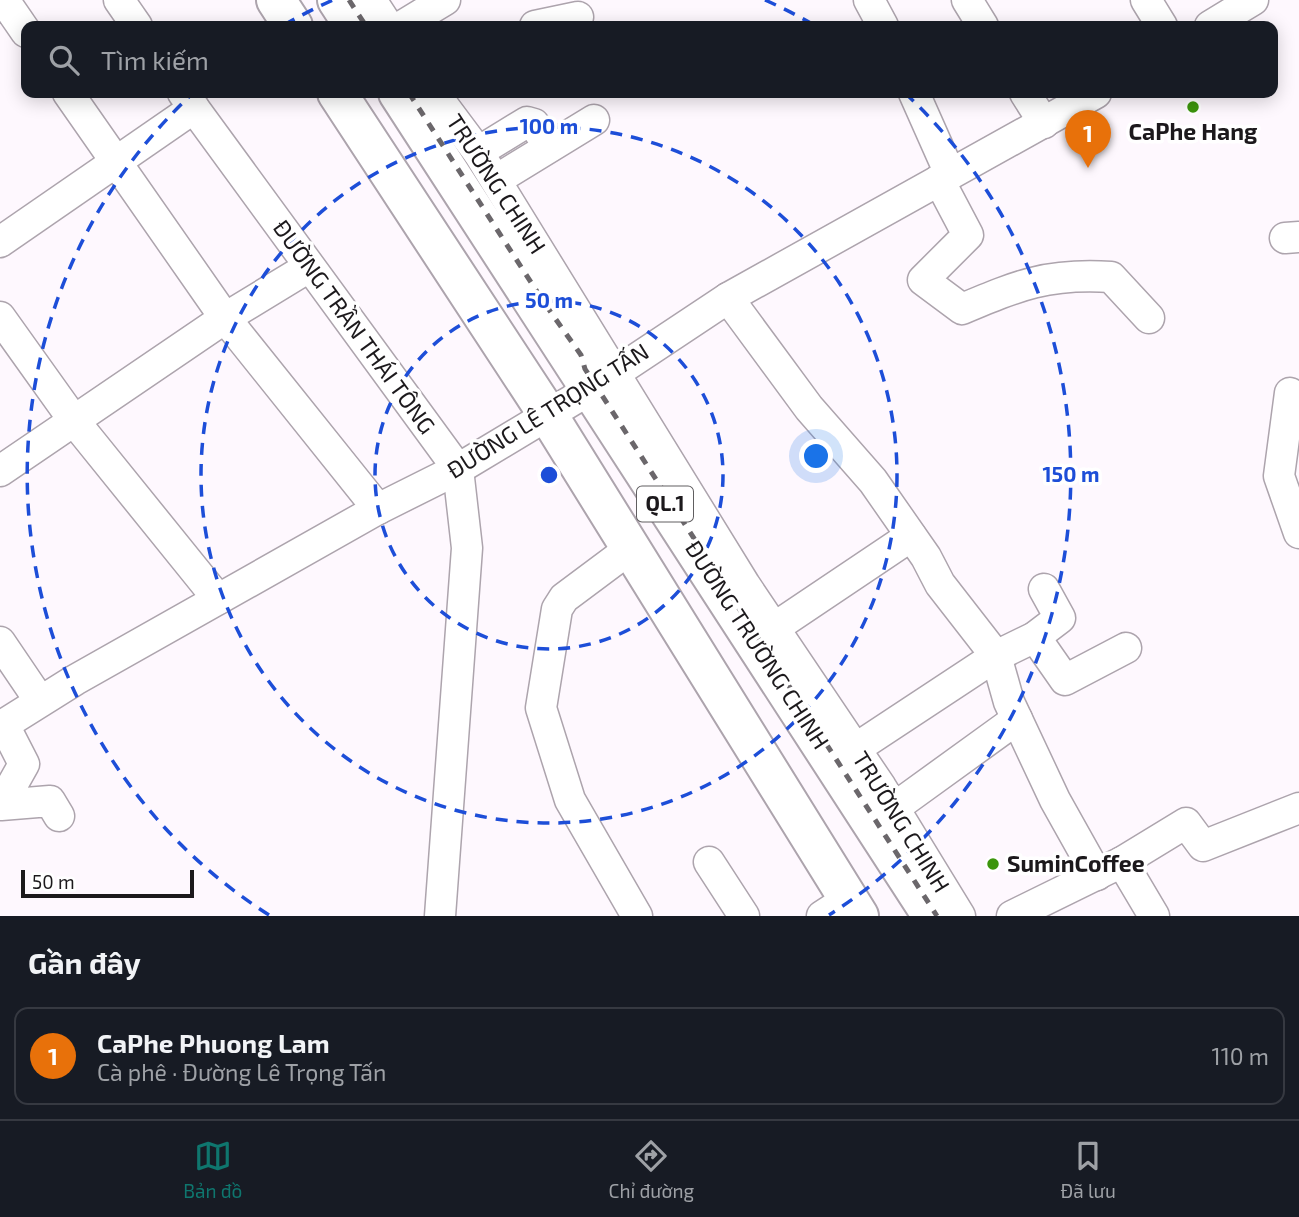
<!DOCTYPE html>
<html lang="vi">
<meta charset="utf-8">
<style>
:root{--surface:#171b24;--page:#20242c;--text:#f1f3f6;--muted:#9ea1a6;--line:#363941;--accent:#0f766e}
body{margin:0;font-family:"Exo 2",sans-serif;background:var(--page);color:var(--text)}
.scale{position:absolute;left:21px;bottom:18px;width:173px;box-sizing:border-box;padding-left:7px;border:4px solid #1c191c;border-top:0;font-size:19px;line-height:24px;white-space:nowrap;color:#1c191c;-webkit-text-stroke:5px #fff;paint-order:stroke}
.you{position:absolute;left:817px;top:457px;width:24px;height:24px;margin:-18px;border:5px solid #fff;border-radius:50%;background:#1a73e8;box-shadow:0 0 0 10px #1a73e833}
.badge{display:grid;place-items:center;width:46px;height:46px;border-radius:50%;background:var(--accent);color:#fff;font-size:23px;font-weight:700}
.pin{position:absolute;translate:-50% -58px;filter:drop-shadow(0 2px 4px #0008)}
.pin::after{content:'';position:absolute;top:37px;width:24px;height:21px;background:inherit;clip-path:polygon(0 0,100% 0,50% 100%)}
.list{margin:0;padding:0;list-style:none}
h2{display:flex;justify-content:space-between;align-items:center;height:91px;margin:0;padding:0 28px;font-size:30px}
h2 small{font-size:23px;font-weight:400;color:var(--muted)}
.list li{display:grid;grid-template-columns:46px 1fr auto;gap:21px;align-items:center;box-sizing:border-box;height:98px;margin:0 14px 14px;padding:0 14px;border:2px solid var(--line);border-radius:14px}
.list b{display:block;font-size:26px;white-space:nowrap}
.list p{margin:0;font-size:23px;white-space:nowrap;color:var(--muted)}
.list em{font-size:23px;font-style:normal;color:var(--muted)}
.icon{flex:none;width:38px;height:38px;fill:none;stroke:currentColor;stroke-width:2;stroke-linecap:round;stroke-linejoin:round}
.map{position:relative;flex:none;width:1299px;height:916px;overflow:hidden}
.search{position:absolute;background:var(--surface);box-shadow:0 4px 18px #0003;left:21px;right:21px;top:21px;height:77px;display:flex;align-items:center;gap:18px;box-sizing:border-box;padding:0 24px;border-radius:14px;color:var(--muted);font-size:26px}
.sheet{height:203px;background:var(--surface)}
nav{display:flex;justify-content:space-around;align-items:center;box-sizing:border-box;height:98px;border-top:2px solid var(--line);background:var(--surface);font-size:19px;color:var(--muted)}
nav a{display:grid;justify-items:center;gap:4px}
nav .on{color:var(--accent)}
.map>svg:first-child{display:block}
</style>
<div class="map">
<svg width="1299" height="916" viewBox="0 0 1299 916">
<rect width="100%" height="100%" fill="#fef8fe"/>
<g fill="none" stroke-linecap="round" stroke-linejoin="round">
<defs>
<g id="minor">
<path d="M4,0l22,32"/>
<path d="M119,0l18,26"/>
<path d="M371,0l17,26"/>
<path d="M869,0l14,26"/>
<path d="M967,0l16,26"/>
<path d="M1146,0l16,26"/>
<path d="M402,26l43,-26"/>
<path d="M535,26l43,-9"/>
<path d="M1210,26l43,-26"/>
<path d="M68,93l157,225 153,191"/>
<path d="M183,93l275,376 9,79 -27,368"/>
<path d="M434,93l44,59 267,433 136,202 79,129"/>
<path d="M914,93l36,81"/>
<path d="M1025,93l19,30"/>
<path d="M478,152l49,-30 7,2 15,23"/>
<path d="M496,180l98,-60"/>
<path d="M939,180l29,55 -45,45 39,29c57,-24 86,-36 149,-32l38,41"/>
<path d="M1285,238l14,-1"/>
<path d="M0,242l194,-134"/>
<path d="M728,298l81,110 64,73 53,76 14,27 56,72 13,46 46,98 42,75"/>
<path d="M0,317l75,105 143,177"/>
<path d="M1290,393l-11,83 20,57"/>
<path d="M0,471l225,-153 84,-51"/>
<path d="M631,548l-67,50 -7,11 -16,99 29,92 67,116"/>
<path d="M774,628l137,-92"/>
<path d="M1035,637l30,43 61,-32"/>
<path d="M0,642l40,59"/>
<path d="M4,725l20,39 -23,41 49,-4 9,15"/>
<path d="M0,727l75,-47 303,-171 80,-40 133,-80 137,-91 368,-205"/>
<path d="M855,749l141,-93 39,-19 25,-19 -16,-29"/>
<path d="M894,808l123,-89"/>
<path d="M709,862l35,54"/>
<path d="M1122,862l32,54"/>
<path d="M822,916l26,-17"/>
<path d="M1012,916l110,-54 64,-39 17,23 96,-38"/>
</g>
<g id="highway">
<path d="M276,0l17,26"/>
<path d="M337,0l17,26"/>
<path d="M337,93l211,322 311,501"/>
<path d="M398,93l534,823"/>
</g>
</defs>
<use href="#minor" stroke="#ada4ad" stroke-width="33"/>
<use href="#highway" stroke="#ada4ad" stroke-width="42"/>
<use href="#minor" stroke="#fff" stroke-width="30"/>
<use href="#highway" stroke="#fff" stroke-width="38"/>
<g stroke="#6b676b" stroke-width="5" stroke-dasharray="9 9" stroke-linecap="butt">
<path d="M349,0l17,26"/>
<path d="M409,93l136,211 36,51 4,14 352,547"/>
</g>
</g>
<g fill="none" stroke="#1d4ed8" stroke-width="3.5" stroke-dasharray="12 9">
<circle cx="549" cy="475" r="174"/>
<circle cx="549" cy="475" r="348"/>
<path d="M269 915A522 522 0 0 1 193 93M284 25A522 522 0 0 1 333 0M765 0A522 522 0 0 1 814 25M905 93A522 522 0 0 1 829 915"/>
</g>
<g fill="#3c950c" stroke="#fff" stroke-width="2.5">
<circle cx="1193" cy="107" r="7"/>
<circle cx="993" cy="864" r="7"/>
</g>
<g text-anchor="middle" stroke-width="7" stroke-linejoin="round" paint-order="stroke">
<rect fill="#fff" stroke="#605e60" stroke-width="2" x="637" y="486.5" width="56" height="35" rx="5"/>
<g font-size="21" font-weight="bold" fill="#1c191c">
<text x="665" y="511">QL.1</text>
</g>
<g font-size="23" font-weight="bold" fill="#1c191c" stroke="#fff">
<text x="1193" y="140">CaPhe Hang</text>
<text x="1007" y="872" text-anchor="start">SuminCoffee</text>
</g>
<g font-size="23" fill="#1c191c" stroke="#fff">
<text transform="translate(496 184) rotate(57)" y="8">TRƯỜNG CHINH</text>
<text transform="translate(354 327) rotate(54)" y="8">ĐƯỜNG TRẦN THÁI TÔNG</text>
<text transform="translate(548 411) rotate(-32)" y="8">ĐƯỜNG LÊ TRỌNG TẤN</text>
<text transform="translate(757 645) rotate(57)" y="8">ĐƯỜNG TRƯỜNG CHINH</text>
<text transform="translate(901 822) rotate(58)" y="8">TRƯỜNG CHINH</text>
</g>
</g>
<circle cx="549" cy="475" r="10" fill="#1d4ed8" stroke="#fff" stroke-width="3.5"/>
<g font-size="21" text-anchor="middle" font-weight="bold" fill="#1d4ed8" stroke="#fff" stroke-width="7" stroke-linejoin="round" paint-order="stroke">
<text x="549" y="134">100 m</text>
<text x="549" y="308">50 m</text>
<text x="1071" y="482">150 m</text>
</g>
</svg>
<div class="scale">50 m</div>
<div class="you"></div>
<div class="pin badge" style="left:1088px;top:168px;background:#e8710a">1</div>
<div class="search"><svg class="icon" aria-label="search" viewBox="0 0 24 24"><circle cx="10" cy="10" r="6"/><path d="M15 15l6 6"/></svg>Tìm kiếm</div>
</div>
<section class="sheet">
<h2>Gần đây<small></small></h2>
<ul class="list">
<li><span class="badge" style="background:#e8710a">1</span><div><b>CaPhe Phuong Lam</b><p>Cà phê · Đường Lê Trọng Tấn</p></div><em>110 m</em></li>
</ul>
</section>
<nav>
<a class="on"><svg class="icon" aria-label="map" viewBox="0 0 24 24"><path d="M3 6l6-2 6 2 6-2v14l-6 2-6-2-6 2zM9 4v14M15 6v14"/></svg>Bản đồ</a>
<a><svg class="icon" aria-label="directions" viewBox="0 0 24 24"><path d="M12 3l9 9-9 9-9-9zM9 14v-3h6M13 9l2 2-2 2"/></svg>Chỉ đường</a>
<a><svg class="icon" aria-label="saved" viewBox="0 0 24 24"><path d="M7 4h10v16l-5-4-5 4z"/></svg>Đã lưu</a>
</nav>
